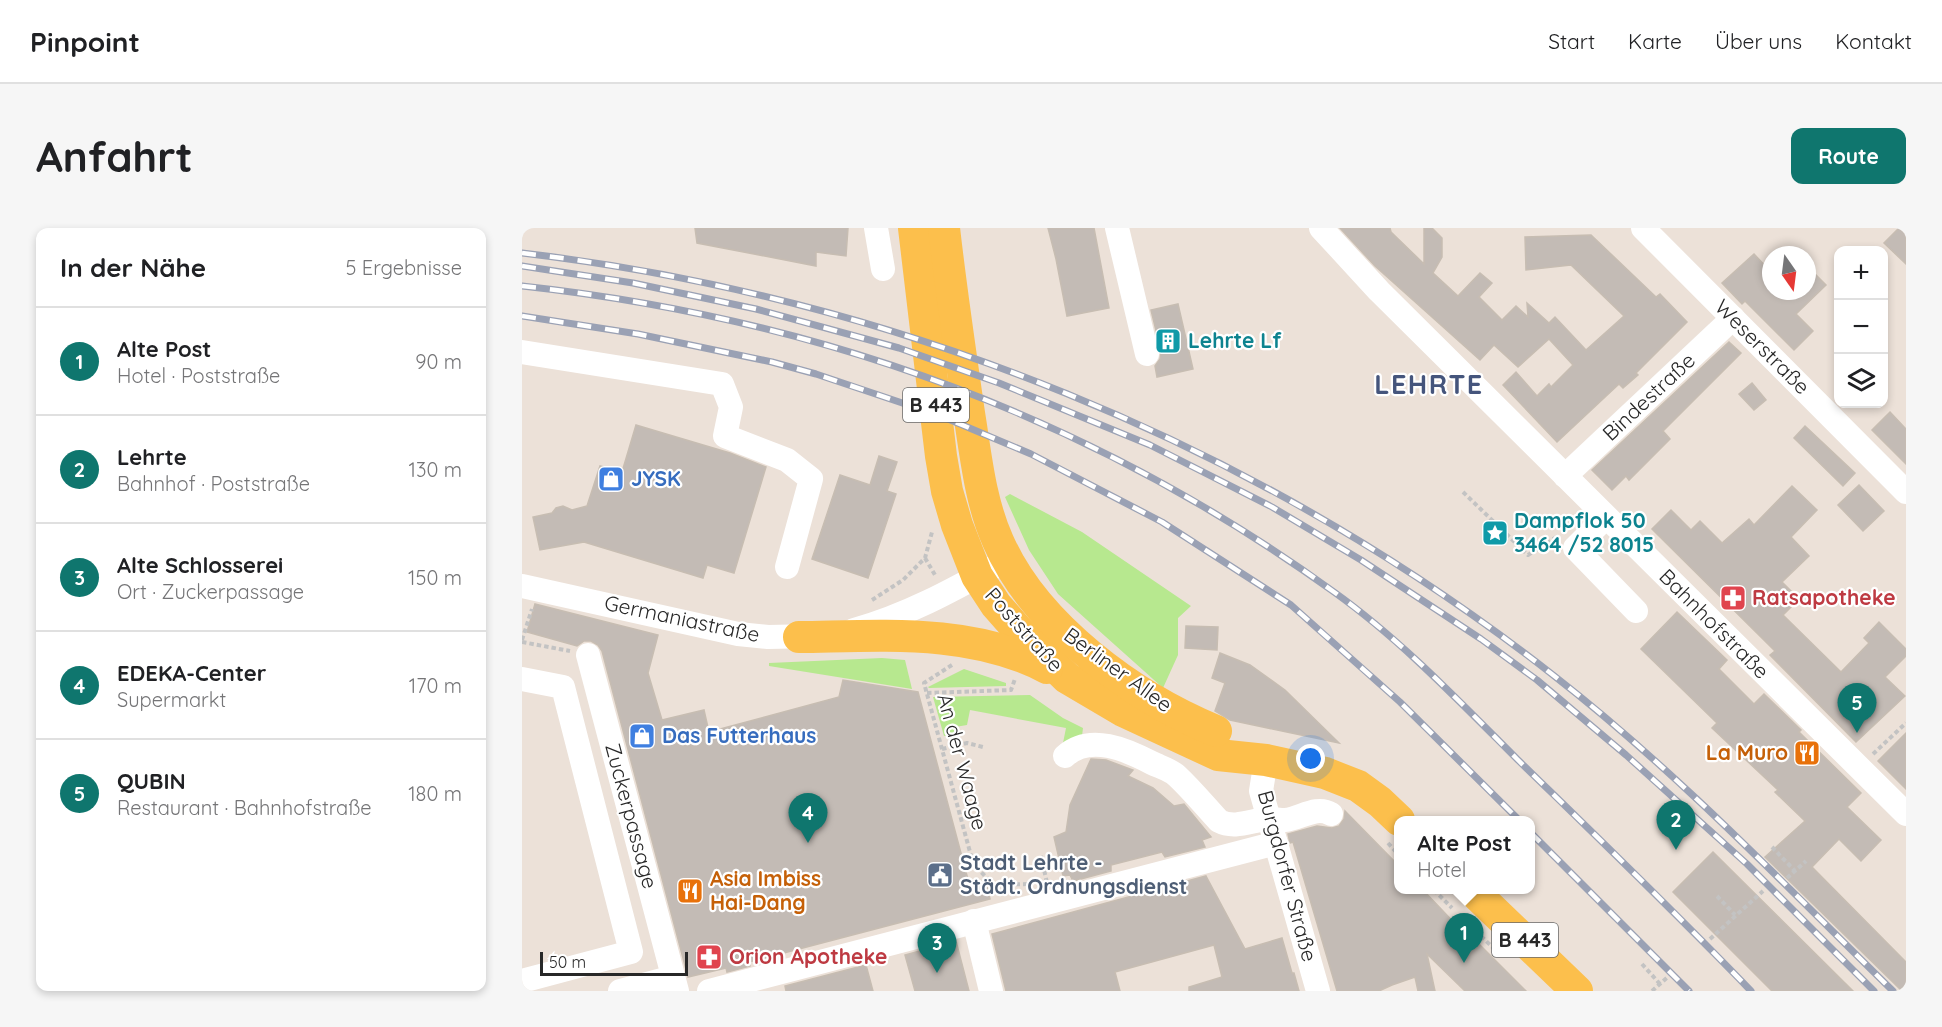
<!DOCTYPE html>
<html lang="de">
<meta charset="utf-8">
<style>
:root{--surface:#fff;--page:#f6f6f6;--text:#202124;--muted:#757577;--line:#e0e0e0;--accent:#0f766e}
body{margin:0;font-family:Quicksand,sans-serif;background:var(--page);color:var(--text)}
.controls{position:absolute;right:18px;top:18px;display:grid;overflow:hidden;border-radius:12px;box-shadow:0 3px 9px #0003}
.controls button{width:54px;height:54px;display:grid;place-items:center;padding:0;border:0;border-bottom:2px solid var(--line);background:var(--surface);color:var(--text);font:30px sans-serif}
.compass{position:absolute;left:1240px;top:18px;width:54px;height:54px;border-radius:50%;background:var(--surface);box-shadow:0 3px 9px #0003;rotate:166deg}
.scale{position:absolute;left:18px;bottom:15px;width:148px;box-sizing:border-box;padding-left:6px;border:3px solid #282828;border-top:0;font-size:16px;line-height:21px;white-space:nowrap;color:#282828;-webkit-text-stroke:4px #fff;paint-order:stroke}
.you{position:absolute;left:789px;top:531px;width:21px;height:21px;margin:-15px;border:4px solid #fff;border-radius:50%;background:#1a73e8;box-shadow:0 0 0 9px #1a73e833}
.badge{display:grid;place-items:center;width:39px;height:39px;border-radius:50%;background:var(--accent);color:#fff;font-size:20px;font-weight:700}
.pin{position:absolute;translate:-50% -50px;filter:drop-shadow(0 2px 3px #0008)}
.pin::after{content:'';position:absolute;top:32px;width:21px;height:18px;background:inherit;clip-path:polygon(0 0,100% 0,50% 100%)}
.popup{position:absolute;left:872px;top:588px;width:141px;height:78px;box-sizing:border-box;display:grid;place-content:center;border-radius:12px;background:var(--surface);filter:drop-shadow(0 2px 4px #0005);font-size:20px;white-space:nowrap;color:var(--muted)}
.popup b{font-size:22px;color:var(--text)}
.popup::after{content:'';position:absolute;left:50%;top:100%;margin-left:-12px;border:12px solid transparent;border-top-color:var(--surface)}
.list{margin:0;padding:0;list-style:none}
h2{display:flex;justify-content:space-between;align-items:center;height:78px;margin:0;padding:0 24px;font-size:26px}
h2 small{font-size:20px;font-weight:400;color:var(--muted)}
.list li{display:grid;grid-template-columns:39px 1fr auto;gap:18px;align-items:center;box-sizing:border-box;height:108px;padding:0 24px;border-top:2px solid var(--line)}
.list b{display:block;font-size:22px;white-space:nowrap}
.list p{margin:0;font-size:20px;white-space:nowrap;color:var(--muted)}
.list em{font-size:20px;font-style:normal;color:var(--muted)}
.icon{flex:none;width:33px;height:33px;fill:none;stroke:currentColor;stroke-width:2;stroke-linecap:round;stroke-linejoin:round}
.map{position:relative;flex:none;width:1384px;height:763px;overflow:hidden;border-radius:12px}
header{display:flex;align-items:center;gap:36px;box-sizing:border-box;height:84px;padding:0 30px;background:var(--surface);border-bottom:2px solid var(--line)}
header strong{font-size:28px}
nav{display:flex;gap:33px;margin-inline-start:auto;font-size:21px}
.intro{display:flex;align-items:center;justify-content:space-between;box-sizing:border-box;height:144px;padding:0 36px}
h1{margin:0;font-size:42px}
.button{padding:15px 27px;border-radius:12px;background:var(--accent);color:#fff;font-size:21px;font-weight:700}
main{display:flex;gap:36px;padding:0 36px}
aside{flex:1;background:var(--surface);border-radius:12px;box-shadow:0 3px 9px #0003}
.map>svg:first-child{display:block}
</style>
<header>
<strong>Pinpoint</strong>
<nav><a>Start</a><a>Karte</a><a>Über uns</a><a>Kontakt</a></nav>
</header>
<div class="intro"><h1>Anfahrt</h1><a class="button">Route</a></div>
<main>
<aside>
<h2>In der Nähe<small>5 Ergebnisse</small></h2>
<ul class="list">
<li><span class="badge">1</span><div><b>Alte Post</b><p>Hotel · Poststraße</p></div><em>90 m</em></li>
<li><span class="badge">2</span><div><b>Lehrte</b><p>Bahnhof · Poststraße</p></div><em>130 m</em></li>
<li><span class="badge">3</span><div><b>Alte Schlosserei</b><p>Ort · Zuckerpassage</p></div><em>150 m</em></li>
<li><span class="badge">4</span><div><b>EDEKA-Center</b><p>Supermarkt</p></div><em>170 m</em></li>
<li><span class="badge">5</span><div><b>QUBIN</b><p>Restaurant · Bahnhofstraße</p></div><em>180 m</em></li>
</ul>
</aside>
<div class="map">
<svg width="1384" height="763" viewBox="0 0 1384 763">
<rect width="100%" height="100%" fill="#ece1d8"/>
<g fill="#b7e88f">
<path d="M488,266l72,38 109,74 -13,12v37l-15,33 -105,-94 -29,-44 -24,-53z"/>
<path d="M360,430l23,2 7,29 -143,-23v-3z"/>
<path d="M442,441l42,14v3l-77,2 -1,-1z"/>
<path d="M508,467l33,23 20,10 -1,8 -19,7 3,-15 -96,-18 -3,15 -12,2 1,6 -12,3 -11,-39z"/>
</g>
<g fill="#c3bbb5" stroke="#c7bdb2" stroke-width="1.5">
<path d="M173,0h153l-2,28 -30,-4v14l-119,-23z"/>
<path d="M526,0h46l15,80 -42,8 -11,-57z"/>
<path d="M818,0h50l1,4 33,32v-36h8l10,10v19l-9,16 25,23 22,-23 12,10 -13,14 23,23 14,-14 12,11 -1,-14 22,20 6,-6 31,33 38,-34 -53,-51 -45,5 -1,-33 66,-2 65,62 4,-3 27,28 -51,51 2,2 -15,13 -4,-4 -62,58 -54,-57 13,-13 21,24 12,-12 2,3 22,-22 -24,-26 -31,28 -24,-22 -14,15 -105,-94z"/>
<path d="M1377,0h7v36l-22,-21z"/>
<path d="M1232,26l17,18v19h36v-25l19,19 -30,29 17,17 -19,19 -49,-49 -3,3 -20,-21z"/>
<path d="M656,76l15,65 -36,8 -2,-11 5,-7 1,-8 -10,-41z"/>
<path d="M1207,114l12,11 -78,78 7,8 -41,41 -3,-4 -14,14 -20,-20z"/>
<path d="M1230,155l14,17 -12,10 -15,-16z"/>
<path d="M1368,184l16,17v35l-34,-34z"/>
<path d="M114,197l94,28 36,14 -32,106 -27,-8 -4,13 -119,-36 -44,8 -7,-33 19,-4 4,-5 7,-2 9,4 15,-4 13,-40 22,6z"/>
<path d="M1283,198l50,47 -12,13 -49,-48z"/>
<path d="M357,228l18,6 -10,29 9,3 -28,84 -56,-19 28,-84 30,10z"/>
<path d="M1337,257l25,26 -21,20 -25,-26z"/>
<path d="M1270,258l25,24 -26,27 18,19 -27,26 17,17 -16,16 58,57 28,-29 -5,-5 15,-16 27,27v7l-21,21 20,19 -49,46 -86,-87 5,-4 -123,-122 19,-19 20,20 9,-9 22,22 27,-24 5,6z"/>
<path d="M13,376l123,31 -10,38 14,47 42,-10 5,22 130,-35 4,-17 75,12 52,195 16,-4 4,16 -241,63 1,4 -23,6 -1,-4 -38,9 -86,-326 -4,-6 -7,-4h-7l-7,5 -50,-14z"/>
<path d="M1155,384l50,48 -8,9 35,35 10,-10 37,36 -2,2 62,61 -14,14 34,33 -20,21 -22,-22 -27,28 94,95v29h-4l-137,-134 40,-36 -30,-29 3,-2 -66,-62 5,-5 -76,-74z"/>
<path d="M664,398l32,1 -1,23 -32,-2z"/>
<path d="M698,425l30,12 35,25 54,53 -109,-23 -15,-9 10,-28 -13,-5z"/>
<path d="M1384,505v56l-28,-28z"/>
<path d="M569,531l15,1 27,10 -5,6 25,12 21,18 10,-2 27,33 -9,3 3,7 -40,10 -3,-5 -51,13v6l-38,10 -3,-6 -7,1 -9,-39 12,-5 4,-27z"/>
<path d="M823,583l53,54v25h25l39,41 2,-2 62,62h-61l-38,-37 8,37h-17l-3,-14 -23,8 -13,6h-42l-44,-149 -3,1 -2,-9 29,-8 15,2 7,-2 5,-7z"/>
<path d="M1191,624l140,139h-81l-99,-99z"/>
<path d="M684,648l39,73 37,-11 10,35h2l5,18h-110v-4l33,-10 -8,-32 -99,27 5,19h-114l-14,-57z"/>
<path d="M434,713l13,50h-54l-10,-36z"/>
<path d="M344,737l7,26h-87l-1,-5z"/>
</g>
<g fill="none" stroke-linecap="round" stroke-linejoin="round">
<g stroke="#c3c3c3" stroke-width="4" stroke-dasharray="4.5 3" stroke-linecap="butt">
<path d="M941,264l65,63 30,-19"/>
<path d="M403,330l10,17"/>
<path d="M350,372l31,-20 22,-22 7,-26"/>
<path d="M0,412l10,-31"/>
<path d="M0,414l48,9"/>
<path d="M430,437l-28,18 49,180 20,22 3,11"/>
<path d="M405,465l84,-3 4,-11"/>
<path d="M420,521l25,-6 16,4"/>
<path d="M1351,526l33,-31"/>
<path d="M866,615l10,11"/>
<path d="M1250,619l23,24"/>
<path d="M519,628l6,27"/>
<path d="M1265,650l19,-17"/>
<path d="M471,657l35,-1"/>
<path d="M912,662l18,18"/>
<path d="M1195,668l18,19"/>
<path d="M948,698l30,28"/>
<path d="M1188,711l53,-48"/>
<path d="M1120,736l18,20"/>
<path d="M1130,763l17,-15"/>
</g>
<g stroke="#fff" stroke-width="24">
<path d="M354,0l7,41"/>
<path d="M595,0l30,126"/>
<path d="M799,0l58,63 527,523"/>
<path d="M1121,0l263,264"/>
<path d="M0,124l200,32 9,23 -6,29 62,24 24,19 -24,88"/>
<path d="M1043,248l168,-158"/>
<path d="M1084,289l-31,31 61,63"/>
<path d="M0,358l216,48 30,3 46,-1"/>
<path d="M332,402c55,-15 104,-43 153,-70"/>
<path d="M66,427l89,336"/>
<path d="M0,451l41,8 68,265 -109,29"/>
<path d="M543,528c25,-23 62,-6 87,7 8,4 19,7 25,13 15,14 28,30 42,45 15,8 31,0 47,-2 6,-1 12,1 19,1 15,-1 31,-15 46,-6"/>
<path d="M744,532l-5,31 57,200"/>
<path d="M452,693l17,70"/>
<path d="M98,763l53,-14"/>
<path d="M187,763l567,-148"/>
</g>
<g stroke="#fcbf4c" stroke-width="32">
<path d="M392,0l27,228 6,35 10,34 20,51 19,29 22,25 49,48 56,33 95,44 48,5 59,13 33,13 22,16 19,18"/>
<path d="M422,0c7,62 16,123 25,185 7,43 11,88 29,128 37,85 135,156 218,190"/>
<path d="M277,409c83,-1 172,-9 248,31"/>
<path d="M950,662l105,101"/>
</g>
<defs>
<g id="rail">
<path d="M0,25c373,44 735,190 1031,422 122,95 230,208 340,316"/>
<path d="M0,38l111,17 123,26 143,39 100,35 151,62 122,62 89,53 120,79 56,41 89,75 121,109 127,127"/>
<path d="M0,58c296,32 570,131 812,306 67,48 125,109 183,167 79,77 158,153 234,232"/>
<path d="M0,88l116,18 134,28 44,12 125,42 90,38 131,68 129,83 109,97 119,118"/>
<path d="M1008,604l159,159"/>
</g>
</defs>
<use href="#rail" stroke="#9aa1b4" stroke-width="7"/>
<use href="#rail" stroke="#fff" stroke-width="4.5" stroke-dasharray="14" stroke-linecap="butt"/>
</g>
<defs>
<symbol id="building-square" viewBox="-11 -11 22 22"><rect x="-9" y="-9" width="18" height="18" rx="4" fill="#0f9aa8" stroke="#fff"/><path d="M-4-6H4V6H1V3H-1V6H-4ZM-2.5-4.3h1.7v1.8h-1.7ZM.8-4.3h1.7v1.8H.8ZM-2.5-1h1.7V.8h-1.7ZM.8-1h1.7V.8H.8Z" fill="#fff"/></symbol>
<symbol id="shop-square" viewBox="-11 -11 22 22"><rect x="-9" y="-9" width="18" height="18" rx="4" fill="#3f7fe0" stroke="#fff"/><path d="M-5-2.5h2.3a2.7 3.5 0 0 1 5.4 0H5L5.5 6h-11ZM-1.5-2.5h3a1.5 2.3 0 0 0-3 0Z" fill="#fff"/></symbol>
<symbol id="sight-square" viewBox="-11 -11 22 22"><rect x="-9" y="-9" width="18" height="18" rx="4" fill="#0f9aa8" stroke="#fff"/><path d="M0-6L1.8-2.2L6-1.7L2.9 1.2L3.7 5.4L0 3.3L-3.7 5.4L-2.9 1.2L-6-1.7L-1.8-2.2Z" fill="#fff"/></symbol>
<symbol id="pharmacy-square" viewBox="-11 -11 22 22"><rect x="-9" y="-9" width="18" height="18" rx="4" fill="#e0444e" stroke="#fff"/><path d="M-2-6h4v4h4v4h-4v4h-4v-4h-4v-4h4Z" fill="#fff"/></symbol>
<symbol id="restaurant-square" viewBox="-11 -11 22 22"><rect x="-9" y="-9" width="18" height="18" rx="4" fill="#e8710a" stroke="#fff"/><path d="M-5-6h1v4h1v-4h1v4h1v-4h1v5L-1.5 .5V6h-2V.5L-5-1ZM5-6V6H3V1.5H1.5Q1.5-4 5-6Z" fill="#fff"/></symbol>
<symbol id="civic-square" viewBox="-11 -11 22 22"><rect x="-9" y="-9" width="18" height="18" rx="4" fill="#5c6f8a" stroke="#fff"/><path d="M-.6-6.5H3V-4.5H.6V-3L4-1V1h2V6H-6V1h2V-1L-.6-3ZM-1.2 2.5V6h2.4V2.5Z" fill="#fff"/></symbol>
</defs>
<g fill-rule="evenodd">
<use href="#building-square" x="631" y="98" width="30" height="30"/>
<use href="#shop-square" x="74" y="236" width="30" height="30"/>
<use href="#sight-square" x="958" y="290" width="30" height="30"/>
<use href="#pharmacy-square" x="1196" y="355" width="30" height="30"/>
<use href="#shop-square" x="105" y="493" width="30" height="30"/>
<use href="#restaurant-square" x="1270" y="510" width="30" height="30"/>
<use href="#civic-square" x="403" y="632" width="30" height="30"/>
<use href="#restaurant-square" x="153" y="648" width="30" height="30"/>
<use href="#pharmacy-square" x="172" y="714" width="30" height="30"/>
</g>
<g text-anchor="middle" stroke-width="4.5" stroke-linejoin="round" paint-order="stroke">
<g fill="#fff" stroke="#686868" stroke-width="1.5">
<rect x="381" y="160" width="66" height="34" rx="4.5"/>
<rect x="970" y="695" width="66" height="34" rx="4.5"/>
</g>
<g font-size="20" font-weight="bold" fill="#282828">
<text x="414" y="184">B 443</text>
<text x="1003" y="719">B 443</text>
</g>
<g font-size="21" font-weight="bold" fill="#0d838f" stroke="#fff" text-anchor="start">
<text x="666" y="120">Lehrte Lf</text>
<text x="992" y="300">Dampflok 50<tspan x="992" dy="24">3464 /52 8015</tspan></text>
</g>
<g font-size="21" fill="#282828" stroke="#fff">
<text transform="translate(1240 119) rotate(45)" y="7">Weserstraße</text>
<text transform="translate(1127 169) rotate(-43)" y="7">Bindestraße</text>
<text transform="translate(160 391) rotate(12)" y="7">Germaniastraße</text>
<text transform="translate(1192 396) rotate(45)" y="7">Bahnhofstraße</text>
<text transform="translate(502 402) rotate(48)" y="7">Poststraße</text>
<text transform="translate(596 442) rotate(36)" y="7">Berliner Allee</text>
<text transform="translate(440 534) rotate(75)" y="7">An der Waage</text>
<text transform="translate(109 588) rotate(75)" y="7">Zuckerpassage</text>
<text transform="translate(765 648) rotate(75)" y="7">Burgdorfer Straße</text>
</g>
<g font-size="21" font-weight="bold" fill="#366cbe" stroke="#fff" text-anchor="start">
<text x="109" y="258">JYSK</text>
<text x="140" y="515">Das Futterhaus</text>
</g>
<g font-size="21" font-weight="bold" fill="#be3a42" stroke="#fff" text-anchor="start">
<text x="1230" y="377">Ratsapotheke</text>
<text x="207" y="736">Orion Apotheke</text>
</g>
<g font-size="21" font-weight="bold" fill="#c56008" stroke="#fff" text-anchor="end">
<text x="1266" y="532">La Muro</text>
<text x="188" y="658" text-anchor="start">Asia Imbiss<tspan x="188" dy="24">Hai-Dang</tspan></text>
</g>
<g font-size="21" font-weight="bold" fill="#4e5e75" stroke="#fff" text-anchor="start">
<text x="438" y="642">Stadt Lehrte -<tspan x="438" dy="24">Städt. Ordnungsdienst</tspan></text>
</g>
<g font-size="27" font-weight="bold" letter-spacing="1.5" fill="#45557c" stroke="#fff">
<text x="907" y="166">LEHRTE</text>
</g>
</g>
</svg>
<div class="controls">
<button>+</button>
<button>−</button>
<button><svg class="icon" aria-label="layers" viewBox="0 0 24 24"><path d="M12 4l9 5-9 5-9-5zM3 14l9 5 9-5"/></svg></button>
</div>
<svg class="compass" viewBox="-18 -18 36 36"><path d="M0-13l5 13h-10z" fill="#e53935"/><path d="M0 13l5-13h-10z" fill="#757577"/></svg>
<div class="scale">50 m</div>
<div class="you"></div>
<div class="pin badge" style="left:942px;top:735px">1</div>
<div class="popup"><b>Alte Post</b>Hotel</div>
<div class="pin badge" style="left:1154px;top:622px">2</div>
<div class="pin badge" style="left:415px;top:745px">3</div>
<div class="pin badge" style="left:286px;top:615px">4</div>
<div class="pin badge" style="left:1335px;top:505px">5</div>
</div>
</main>
